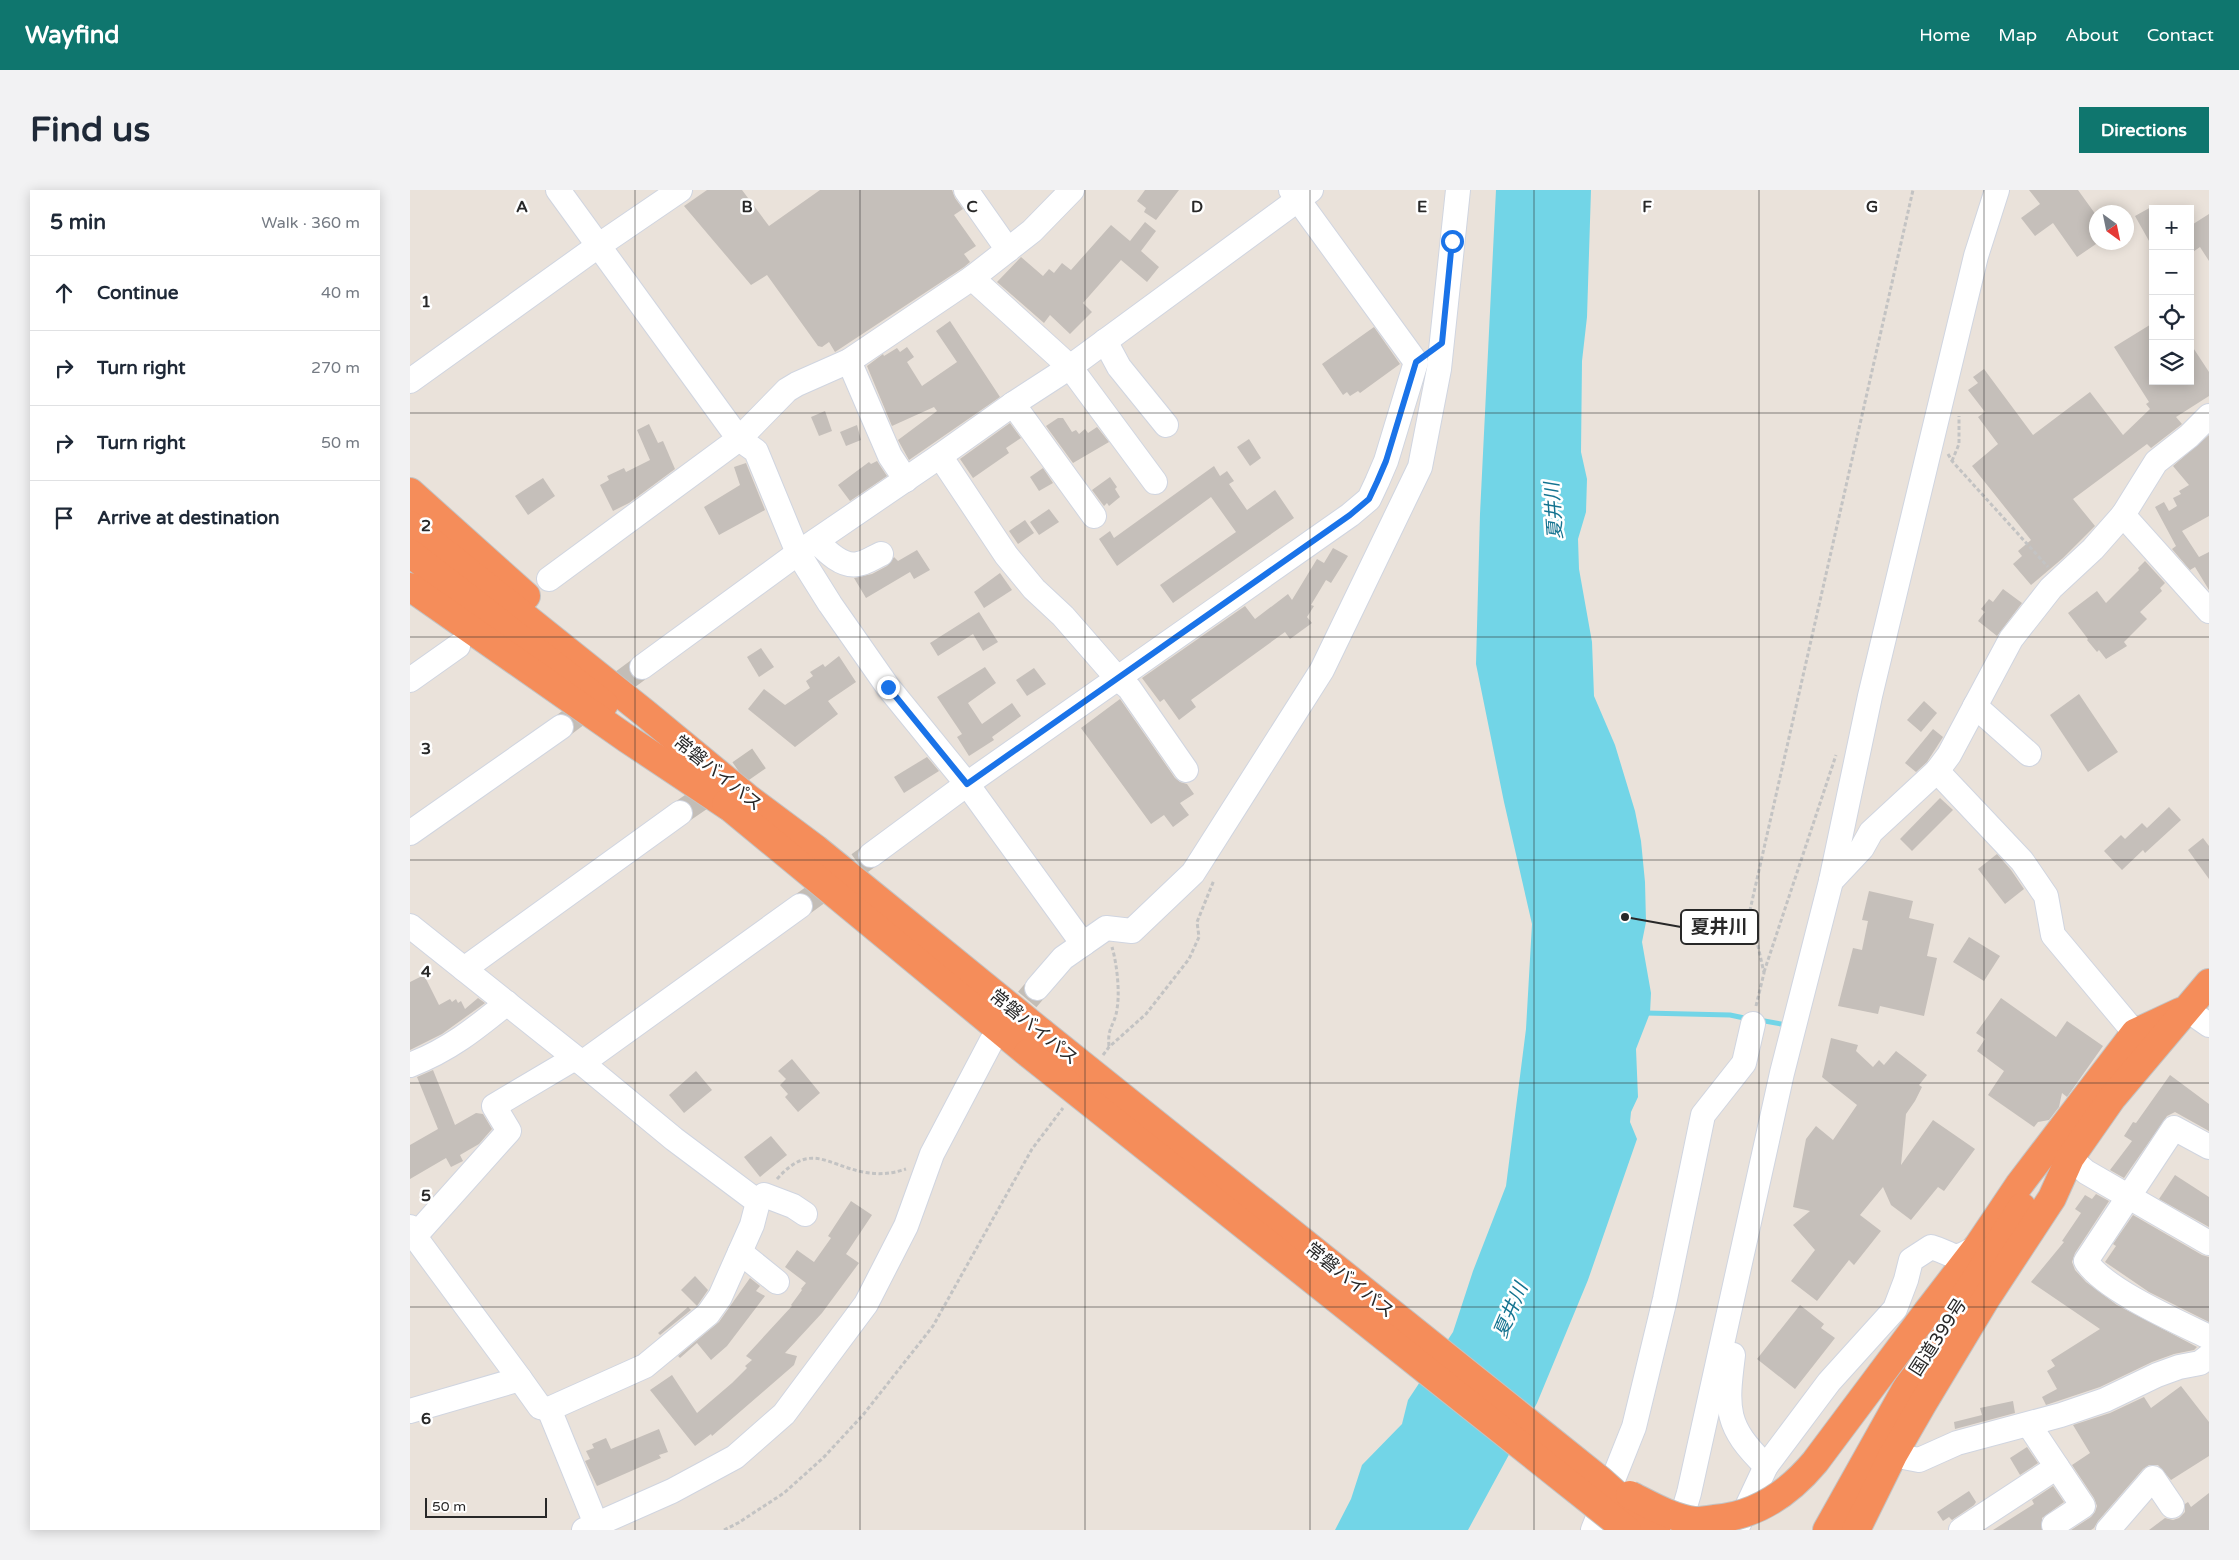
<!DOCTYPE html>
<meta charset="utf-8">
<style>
:root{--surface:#fff;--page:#f2f2f3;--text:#1f2937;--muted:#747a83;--line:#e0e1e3;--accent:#0f766e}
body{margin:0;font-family:"Varela Round","Noto Sans JP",sans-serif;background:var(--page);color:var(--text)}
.controls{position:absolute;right:15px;top:15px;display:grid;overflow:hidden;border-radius:0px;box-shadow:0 2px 12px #0003}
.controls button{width:45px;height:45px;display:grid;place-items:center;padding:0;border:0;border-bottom:1px solid var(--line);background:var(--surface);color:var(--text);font:25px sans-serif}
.compass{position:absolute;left:1679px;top:15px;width:45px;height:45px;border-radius:50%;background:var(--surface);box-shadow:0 2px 12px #0003;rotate:147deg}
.scale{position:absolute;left:15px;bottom:12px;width:122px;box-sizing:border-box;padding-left:5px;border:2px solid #282828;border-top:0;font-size:14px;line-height:18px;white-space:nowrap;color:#282828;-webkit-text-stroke:4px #fff;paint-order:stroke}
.stop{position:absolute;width:15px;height:15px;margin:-11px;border:4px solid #1a73e8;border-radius:50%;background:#fff}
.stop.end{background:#1a73e8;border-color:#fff;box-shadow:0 1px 5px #0008}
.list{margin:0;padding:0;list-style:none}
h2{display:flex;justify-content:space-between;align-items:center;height:65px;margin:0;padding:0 20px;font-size:21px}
h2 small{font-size:16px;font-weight:400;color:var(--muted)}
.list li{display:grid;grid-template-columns:32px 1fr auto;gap:15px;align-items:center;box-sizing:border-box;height:75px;padding:0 20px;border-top:1px solid var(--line)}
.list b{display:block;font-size:19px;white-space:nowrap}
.list em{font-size:16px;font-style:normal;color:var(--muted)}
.icon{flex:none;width:28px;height:28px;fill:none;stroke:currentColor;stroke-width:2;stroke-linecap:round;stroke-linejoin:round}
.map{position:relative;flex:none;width:1799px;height:1340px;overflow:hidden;border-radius:0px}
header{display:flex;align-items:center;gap:30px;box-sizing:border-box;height:70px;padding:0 25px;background:var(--accent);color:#fff}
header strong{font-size:24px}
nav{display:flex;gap:28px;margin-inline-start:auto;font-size:18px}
.intro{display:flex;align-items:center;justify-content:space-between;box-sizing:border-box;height:120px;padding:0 30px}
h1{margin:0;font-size:35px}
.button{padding:12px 22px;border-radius:0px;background:var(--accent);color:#fff;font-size:18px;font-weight:700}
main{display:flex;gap:30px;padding:0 30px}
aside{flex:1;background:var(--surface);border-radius:0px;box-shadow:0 2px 12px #0003}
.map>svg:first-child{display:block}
</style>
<header>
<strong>Wayfind</strong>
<nav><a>Home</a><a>Map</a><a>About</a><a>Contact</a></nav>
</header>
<div class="intro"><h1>Find us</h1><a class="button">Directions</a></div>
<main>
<aside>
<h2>5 min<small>Walk · 360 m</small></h2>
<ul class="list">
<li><svg class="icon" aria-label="ahead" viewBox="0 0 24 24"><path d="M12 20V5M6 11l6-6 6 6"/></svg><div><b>Continue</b></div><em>40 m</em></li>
<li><svg class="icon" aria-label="right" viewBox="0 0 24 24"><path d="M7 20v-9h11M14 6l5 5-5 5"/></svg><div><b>Turn right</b></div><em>270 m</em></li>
<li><svg class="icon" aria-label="right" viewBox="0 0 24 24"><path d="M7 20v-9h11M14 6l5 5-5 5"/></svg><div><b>Turn right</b></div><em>50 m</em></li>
<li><svg class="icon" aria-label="arrive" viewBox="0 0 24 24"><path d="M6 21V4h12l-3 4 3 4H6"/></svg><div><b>Arrive at destination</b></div></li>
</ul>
</aside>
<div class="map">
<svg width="1799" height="1340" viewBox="0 0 1799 1340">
<rect width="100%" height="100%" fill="#eae2da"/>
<path fill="#72d5e7" d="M1086,0h95l-4,127 -5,44 -1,91 6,27 -1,33 -8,27 1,30 13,73 2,54 21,49 20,66 6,30 4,41 1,40 -4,20 9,51 -1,20 -14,36 2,48 -7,15 -1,10 7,17 -49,141 -51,123 -69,127h-133l16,-31 11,-34 40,-41 6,-24 45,-68 20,-61 33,-85 20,-157 6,-105 -28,-122 -28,-138 4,-150z"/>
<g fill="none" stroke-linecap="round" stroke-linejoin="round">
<g stroke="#72d5e7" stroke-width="5">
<path d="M1235,823l85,2 19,4"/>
<path d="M1349,830l22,4"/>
</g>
</g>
<g fill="#c5bfba">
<path d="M297,0h35l27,36 51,-36h132l3,8 8,11 -9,6 22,31 -12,8 6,8 -6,5 -129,85 -6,-10 -7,5 -4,-1 -51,-71 -16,10 -67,-79z"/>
<path d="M735,0h34l-23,30 -12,-8 2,-4 -9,-7z"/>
<path d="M1619,0h49l18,25v29l-19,13 -24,-34 -18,13 -14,-18 19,-14z"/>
<path d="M1743,16v42l-18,-32z"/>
<path d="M1799,24v47l-9,-14 -10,7v-28z"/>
<path d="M735,32l11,9 -15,20 18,16 -12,15 -26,-22 -38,43 9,9 -22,22 -20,-19 -6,8 -47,-41 24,-25 22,19 6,-7 5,4 8,-10 9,7 40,-45 19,16z"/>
<path d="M540,131l50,76 -91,63 -11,-20 39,-29 -3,-4 -42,19 -25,-60 16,-12 1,2 13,-8 3,4 7,-5 7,10 -7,5 15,24 35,-24 -21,-31z"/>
<path d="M1743,133v58h37v-38l19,29v24l-33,21 6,7 -31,24 -4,-4 -74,55 22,27 -32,32 -32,27 -18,-21 9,-8 -4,-5 13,-11 -59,-74 26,-22 -20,-27 7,-5 -17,-22 10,-7 -5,-6 11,-8 49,66 57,-43 33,43 27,-26 -4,-5 3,-2 -35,-55z"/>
<path d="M964,137l26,37 -40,29 -2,-2 -8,5 -3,-4 -4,3 -21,-31z"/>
<path d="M415,221l7,20 -13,5 -8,-19z"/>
<path d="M648,228h5l9,14 4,-2 3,4 6,-5 3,4 9,-6 12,15 -36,21 -27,-37z"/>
<path d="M600,233l11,15 -15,10 3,5 -36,25 -13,-19z"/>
<path d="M239,234l9,19 5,-2 12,28 -46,34 -16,8 -13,-26 9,-5 -2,-4 17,-8 2,4 24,-12 -13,-30z"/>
<path d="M447,235l4,15 -15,6 -6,-14z"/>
<path d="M1799,245v81l-27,15 17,26 10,-5v38l-14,-23 -5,3 -18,-21 4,-3 -21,-39 9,-5 5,9 8,-5 -4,-8 8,-4 -2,-3 10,-6 -16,-19z"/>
<path d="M839,249l12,19 -11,8 -13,-19z"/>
<path d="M467,271l10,15 -37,25 -12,-16 31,-23 2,2z"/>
<path d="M336,273l19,47 -46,25 -15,-28 36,-22 -6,-18z"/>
<path d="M804,276l6,10 7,-5 7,10 -5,3 18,26 28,-20 19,28 -121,85 -13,-18 76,-53 -25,-35 -94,69 -18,-27 11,-8 4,7z"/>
<path d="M633,278l10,15 -14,8 -9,-14z"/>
<path d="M700,287l7,10 -2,2 5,8 -11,9 -2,-3 -3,3 -12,-16z"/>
<path d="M133,288l12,18 -27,19 -13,-19z"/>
<path d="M639,319l10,13 -20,13 -9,-13z"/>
<path d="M615,330l9,13 -16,11 -9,-13z"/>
<path d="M923,358l15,8 -17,27 -5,-3 -15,25 3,1 -7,11 5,6 -22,16 -5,-7 -94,68 5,7 -17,13 -15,-21 -4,3 -18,-24 103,-72 10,13 33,-25 4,6 25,-41 7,4z"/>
<path d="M507,360l13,20 -16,9 -4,-7 -44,26 -12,-20 18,-4 15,-8 7,-9 4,4z"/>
<path d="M1735,371l20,22 -5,5 2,3 -22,21 7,7 -23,23 3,4 -21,13 -7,-9 -2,2 -10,-12 1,-1 -20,-26 29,-22 9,12 33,-33 -1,-2z"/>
<path d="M590,383l12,17 -28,18 -10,-16z"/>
<path d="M1593,399l19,14 -25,33 -19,-15 7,-9 -4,-3 8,-10 4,3z"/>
<path d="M569,422l19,30 -15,9 -10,-17 -35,22 -8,-13z"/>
<path d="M351,458l13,19 -15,10 -12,-20z"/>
<path d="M429,466l17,26 -28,19 10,13 -43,33 -47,-38 16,-20 21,16 25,-17 -4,-7 7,-5 -3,-4 13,-8 2,3z"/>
<path d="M575,477l11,16 -28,20 14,21 30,-21 9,13 -29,21 2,3 -25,16 -12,-19 5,-3 -25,-37z"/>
<path d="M624,478l12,16 -19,12 -11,-16z"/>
<path d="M1669,504l39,58 -30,20 -38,-57z"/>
<path d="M710,509l55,79 5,4 7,2 7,10 -14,9 9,12 -16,12 -9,-12 -13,9 -70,-96z"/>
<path d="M1514,511l13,12 -16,19 -14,-12z"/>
<path d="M1523,539l10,8 -16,25 -11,10 -11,-9z"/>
<path d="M517,567l12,14 -35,22 -10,-16z"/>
<path d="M1530,608l13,12 -41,41 -12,-12z"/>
<path d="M1759,617l12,13 -36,33 -2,-3 -21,20 -18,-19 17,-16 4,4 17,-16 5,5z"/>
<path d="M1793,648l6,8v33l-21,-29z"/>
<path d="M1587,664l14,16 13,19 -19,15 -27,-35z"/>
<path d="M1459,701l44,10 -4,17 25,6 -7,32 10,2 -13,58 -44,-10 -2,8 -40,-8 15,-58 9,2 6,-29 -6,-1z"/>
<path d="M1559,747l31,19 -16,25 -31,-19z"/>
<path d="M14,785l15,30 11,-6 2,3 4,-3 2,4 3,-2 4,8 13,-11 7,5 -43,31 -32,16v-68z"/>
<path d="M1591,808l55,39 11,-16 36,25 -36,51 -5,-4 -3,14 -10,13 -11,2 -4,5 -46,-32 16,-24 -27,-20 8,-12 -9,-6z"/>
<path d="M1421,848l27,7 -2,6 17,16 6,-7 5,5 12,-14 31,24 -8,10 3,2 -7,14 -9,13 -5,51 32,-45 42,29 -31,42 -6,-4 -27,33 -20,-15 -8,-18 -23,28 21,16 -27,34 -5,-5 -32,41 -26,-20 24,-31 -22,-25 17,-14 -17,-4 13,-68 10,-13 17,14 24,-35 -35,-28z"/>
<path d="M382,869l28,34 -22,19 -13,-15 3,-3 -8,-9 6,-6 -8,-8z"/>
<path d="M23,880l22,55 21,-12 7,1 9,15 -13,15 -19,11 3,6 -12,6 -5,-9 -36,21v-34l28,-16 -21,-52z"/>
<path d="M286,881l16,19 -28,23 -15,-18z"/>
<path d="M1760,885l39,29v27l-34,-19 -8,4 -43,62 -14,-8 22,-29 -8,-5 9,-14 3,1z"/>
<path d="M361,946l16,19 -27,22 -16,-20z"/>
<path d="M1765,985l34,22v30l-50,-28z"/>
<path d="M1686,1004l13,7 -34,52 -3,9 3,8 11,12 31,23 80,42 -3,3 -20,4 -22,8 -52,25 -54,18 -4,-8 15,-8 -10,-18 8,-5 -4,-6 49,-31 -69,-47 33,-40 -2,-1 19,-28 -6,-4 8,-11 2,-3 7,4z"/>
<path d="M441,1011l21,14 -26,39 13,9 -37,50 -37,40 12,3 -3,9 -82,71 -1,-2 -16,12 -45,-56 22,-15 25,38 35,-30 15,-15 -2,-2 7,-6 -6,-4 46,-50 -1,-1 11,-15 -1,-1 5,-6 -21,-16 12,-17 17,12 17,-24 -3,-2z"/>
<path d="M1723,1025l69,40 7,2v65l-60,-30 -44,-30 11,-16 -3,-2z"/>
<path d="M285,1086l13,14 -11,16 -16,-16z"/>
<path d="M340,1088l10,8 -4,5 9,5 -38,50 -16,14 -14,-17 -17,15 -2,-2 41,-34z"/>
<path d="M1390,1115l24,19 -3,4 14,10 -40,51 -38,-30z"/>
<path d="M278,1117l3,3 -31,25 -2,-2z"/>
<path d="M1771,1196l28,36v34l-38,24 -13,-15h-9l-6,4 -45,52 -4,7 -3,2h-20l20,-13 4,-5 2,-6 -3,-8 -22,-33 18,-12 -17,-28 37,-12 34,-16 7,11z"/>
<path d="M1603,1211l2,12 -60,16 -1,-7 28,-7 -2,-7z"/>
<path d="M249,1239l9,23 -9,3 2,3 -64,28 -12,-25 5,-2 -4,-8 8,-3 -2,-4 14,-6 5,11z"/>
<path d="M1617,1257l11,16 -18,12 -10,-17z"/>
<path d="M1643,1296l11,16 -22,16v12h-49l41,-26 -2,-4z"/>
<path d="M1559,1301l7,11 -2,3 -22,15 -3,-3 -6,4 -6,-9z"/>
<path d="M1799,1303v37h-60l16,-12 8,2 6,-2 6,-6v-8l3,-2 3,5z"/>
</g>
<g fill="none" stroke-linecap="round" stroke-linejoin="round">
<g stroke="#c3bdb6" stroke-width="24" stroke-dasharray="24 12" stroke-linecap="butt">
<path d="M151,537l81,-60"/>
<path d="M270,623l84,-58"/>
<path d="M390,716l71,-51"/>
<path d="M594,837l33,-39"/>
</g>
<defs>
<g id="minor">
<path d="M556,0l42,60"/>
<path d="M662,0l-40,41 -60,47 -123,83 -52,23 -10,6 -48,49 17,12 42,102 32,51 58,83 79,97 116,160"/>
<path d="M695,151l14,26 47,58"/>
<path d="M439,171l41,95 16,24"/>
<path d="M0,191l188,-135 82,-56"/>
<path d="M603,214l81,112"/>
<path d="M530,266l66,99 28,34 29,27 55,63 11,9 57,82"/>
<path d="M745,292l-85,-115 241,-177"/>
<path d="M1713,325l86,96"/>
<path d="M406,351c10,10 27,27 42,23 8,-1 16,-7 23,-10"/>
<path d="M139,389l190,-140 -181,-249"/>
<path d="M232,477l156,-114 142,-97 73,-52 57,-37 -98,-89"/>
<path d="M0,490l48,-34"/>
<path d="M1565,516l54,48"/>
<path d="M1527,581l85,90 24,35 7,39 82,98"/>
<path d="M0,643l151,-106"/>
<path d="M461,665l96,-71 383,-269 19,-16 8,-17 9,-21 30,-99 -125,-172"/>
<path d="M1421,691l31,-33 9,-16 66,-61 12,-16 62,-116 40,-51 42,-39 30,-34 33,-53 33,-26 20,-20"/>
<path d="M0,736l172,137 218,-157"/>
<path d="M54,779l216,-156"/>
<path d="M627,798l26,-30 43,-30 26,3 61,-58 129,-203 98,-203 19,-98 19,-179"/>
<path d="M1776,819l23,16"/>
<path d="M0,875c39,-15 65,-36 97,-62"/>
<path d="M1799,957l-35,-19 -88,133c17,28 92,61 123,76"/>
<path d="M1660,968l16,14 123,71"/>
<path d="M354,1005l29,11 12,8"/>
<path d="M0,1037l8,14 102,138"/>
<path d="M5,1046l94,-105 -15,-25 81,-48"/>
<path d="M330,1062l37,30"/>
<path d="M1323,1165c-7,55 -8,71 33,111"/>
<path d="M139,1219l47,115"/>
<path d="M0,1221l110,-32 20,28 9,2 96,-43 63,-52 12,-17 32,-72 6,-23 -84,-63 -92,-76"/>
<path d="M1619,1235l54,81 -29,19"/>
<path d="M1483,1265l26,5 38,-17 104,-28 44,-15 52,-25 22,-8 21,-4 9,-7"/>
<path d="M174,1340l88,-39 63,-34 49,-43 82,-110 40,-78 26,-72 59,-112"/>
<path d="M1183,1340l41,-103 31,-128 38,-184 41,-52 9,-39"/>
<path d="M1268,1340l11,-37 93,-420 49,-192 39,-185 106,-440 21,-66"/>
<path d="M1326,1340l30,-64 63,-84 66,-73 11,-29 5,-20 20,-13c27,8 20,16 47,-1"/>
<path d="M1551,1340l96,-63"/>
<path d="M1698,1340l45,-52 19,28"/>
</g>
<g id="highway">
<path d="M0,302l116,104"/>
<path d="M0,335l236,189 103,85 67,50 225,183"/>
<path d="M0,363l194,151"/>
<path d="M0,397l216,151 102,68"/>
<path d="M316,614l302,249"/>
<path d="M1518,1121l50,-65 41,-61 116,-152 45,-21"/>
<path d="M1417,1340l88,-157 107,-166"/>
<path d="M1446,1340l37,-75 30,-52 62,-103 67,-102 18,-40 42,-60 97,-115"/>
</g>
</defs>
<use href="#minor" stroke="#d0d5e0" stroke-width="26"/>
<use href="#highway" stroke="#c3c3c3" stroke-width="30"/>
<g stroke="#c3c3c3" stroke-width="3" stroke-dasharray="4 2.5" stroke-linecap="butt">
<path d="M1538,264l4,7 96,106"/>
<path d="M1542,271l7,-17v-28"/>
<path d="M1354,782l72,-217"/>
<path d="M1346,816l8,-33 -14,-63 163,-720"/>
<path d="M699,856c-2,-19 6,-21 8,-37 3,-17 0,-45 -5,-62"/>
<path d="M693,865l6,-8 37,-33 43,-55 10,-22 -2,-15 17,-42"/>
<path d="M367,989c33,-37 48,-15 86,-7 15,3 28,2 43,-3"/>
<path d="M314,1340l14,-7 46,-30 39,-35 40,-43 70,-89 99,-177 31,-41"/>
</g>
<use href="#minor" stroke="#fff" stroke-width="24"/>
<use href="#highway" stroke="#f58d5a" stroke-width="28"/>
<defs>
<g id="highway-bridge">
<path d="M631,842l559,448 56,50"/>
<path d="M618,863l599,477"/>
<path d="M1220,1305c20,10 42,23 65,26 6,0 13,-1 19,-2 42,-3 75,-26 101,-57l113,-151"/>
</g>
</defs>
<use href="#highway-bridge" stroke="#c3c3c3" stroke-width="30" stroke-linecap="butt"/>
<use href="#highway-bridge" stroke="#f58d5a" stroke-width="28"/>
</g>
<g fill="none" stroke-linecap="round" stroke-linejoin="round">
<path stroke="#1a73e8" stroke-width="6" d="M478,497l79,97 383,-269 19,-16 8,-17 9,-21 30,-99 26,-19 10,-102"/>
</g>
<path fill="none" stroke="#282828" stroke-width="1" stroke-opacity="0.55" d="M225,0v1340M450,0v1340M675,0v1340M900,0v1340M1124,0v1340M1349,0v1340M1574,0v1340M0,223h1799M0,447h1799M0,670h1799M0,893h1799M0,1117h1799"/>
<g text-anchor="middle" stroke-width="5" stroke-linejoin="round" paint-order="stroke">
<g font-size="18" fill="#282828" stroke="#fff">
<text transform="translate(308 583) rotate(39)" y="6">常磐バイパス</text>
<text transform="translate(624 837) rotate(39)" y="6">常磐バイパス</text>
<text transform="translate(940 1090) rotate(39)" y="6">常磐バイパス</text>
<text transform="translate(1528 1147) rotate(-57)" y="6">国道399号</text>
</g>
<g font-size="19" font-style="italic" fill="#147390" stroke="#fff">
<text transform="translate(1143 321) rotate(-94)" y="7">夏井川</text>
<text transform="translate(1100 1120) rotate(-67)" y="7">夏井川</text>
</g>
</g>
<g font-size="16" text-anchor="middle" font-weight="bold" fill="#282828" stroke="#fff" stroke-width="5" stroke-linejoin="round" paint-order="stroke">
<text x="112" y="22">A</text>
<text x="337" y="22">B</text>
<text x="562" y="22">C</text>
<text x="787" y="22">D</text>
<text x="1012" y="22">E</text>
<text x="1237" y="22">F</text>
<text x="1462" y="22">G</text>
<text x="16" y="117">1</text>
<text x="16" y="341">2</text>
<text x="16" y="564">3</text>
<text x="16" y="787">4</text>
<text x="16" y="1011">5</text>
<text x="16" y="1234">6</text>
</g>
<path fill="none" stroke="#282828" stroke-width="2" d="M1215 727L1271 737"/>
<circle fill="#282828" stroke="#fff" stroke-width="2" cx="1215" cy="727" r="5"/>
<rect fill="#fff" stroke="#282828" stroke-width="2" x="1271" y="720" width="77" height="34" rx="5"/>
<g font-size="19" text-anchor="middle" font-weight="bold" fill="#282828">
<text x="1309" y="743">夏井川</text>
</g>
</svg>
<div class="controls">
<button>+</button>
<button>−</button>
<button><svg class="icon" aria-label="locate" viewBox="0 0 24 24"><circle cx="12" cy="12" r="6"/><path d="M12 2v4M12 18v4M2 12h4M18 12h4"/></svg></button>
<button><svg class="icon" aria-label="layers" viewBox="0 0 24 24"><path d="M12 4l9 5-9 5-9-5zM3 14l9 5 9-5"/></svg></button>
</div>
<svg class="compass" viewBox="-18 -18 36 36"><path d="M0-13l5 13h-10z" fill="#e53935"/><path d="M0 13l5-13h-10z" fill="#747a83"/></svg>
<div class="scale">50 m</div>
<div class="stop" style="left:1042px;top:51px"></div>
<div class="stop end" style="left:478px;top:497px"></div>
</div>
</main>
